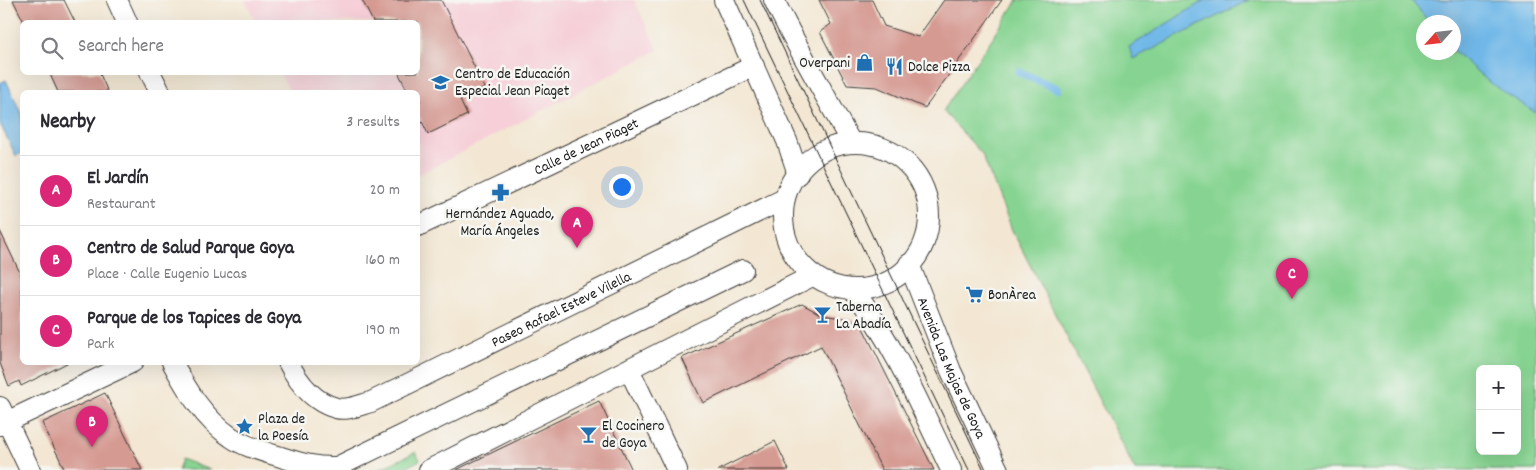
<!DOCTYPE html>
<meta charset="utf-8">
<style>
:root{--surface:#fff;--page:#f2f2f3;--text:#2b2b33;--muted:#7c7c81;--line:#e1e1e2;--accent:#db2777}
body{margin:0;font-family:Dekko,sans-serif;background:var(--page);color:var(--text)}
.controls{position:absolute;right:15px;bottom:15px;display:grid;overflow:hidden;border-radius:8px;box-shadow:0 5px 20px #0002}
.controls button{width:45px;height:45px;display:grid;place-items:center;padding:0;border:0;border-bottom:1px solid var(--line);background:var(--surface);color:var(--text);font:25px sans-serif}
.compass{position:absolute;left:1416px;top:15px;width:45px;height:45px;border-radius:50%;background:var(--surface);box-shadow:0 5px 20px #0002;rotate:243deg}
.you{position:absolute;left:621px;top:186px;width:18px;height:18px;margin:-12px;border:4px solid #fff;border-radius:50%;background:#1a73e8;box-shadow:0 0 0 8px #1a73e833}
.badge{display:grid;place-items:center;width:32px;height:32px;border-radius:50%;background:var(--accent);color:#fff;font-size:16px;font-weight:700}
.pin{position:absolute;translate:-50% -41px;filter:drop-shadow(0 1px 2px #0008)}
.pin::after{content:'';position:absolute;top:26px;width:18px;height:15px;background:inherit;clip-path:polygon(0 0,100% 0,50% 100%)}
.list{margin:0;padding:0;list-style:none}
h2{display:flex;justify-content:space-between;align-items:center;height:65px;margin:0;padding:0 20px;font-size:21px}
h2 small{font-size:16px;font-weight:400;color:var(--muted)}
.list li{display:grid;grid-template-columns:32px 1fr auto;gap:15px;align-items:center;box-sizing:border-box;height:70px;padding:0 20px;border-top:1px solid var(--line)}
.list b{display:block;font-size:19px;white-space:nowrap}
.list p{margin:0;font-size:16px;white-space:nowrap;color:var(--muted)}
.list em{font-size:16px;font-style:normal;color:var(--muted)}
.icon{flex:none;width:28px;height:28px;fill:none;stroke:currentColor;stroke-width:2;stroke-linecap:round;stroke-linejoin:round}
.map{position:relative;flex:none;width:1536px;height:470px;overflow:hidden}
.search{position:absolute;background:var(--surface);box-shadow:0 5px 20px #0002;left:20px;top:20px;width:400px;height:55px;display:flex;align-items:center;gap:12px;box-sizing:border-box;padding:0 18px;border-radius:8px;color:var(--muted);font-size:19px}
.panel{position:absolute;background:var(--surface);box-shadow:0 5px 20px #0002;left:20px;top:90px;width:400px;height:275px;border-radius:8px}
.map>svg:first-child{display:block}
</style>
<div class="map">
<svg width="1536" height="470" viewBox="0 0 1536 470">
<rect width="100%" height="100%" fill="#f6f6f2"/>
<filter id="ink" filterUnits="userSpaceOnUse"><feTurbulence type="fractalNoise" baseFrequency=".02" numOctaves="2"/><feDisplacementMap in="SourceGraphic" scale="10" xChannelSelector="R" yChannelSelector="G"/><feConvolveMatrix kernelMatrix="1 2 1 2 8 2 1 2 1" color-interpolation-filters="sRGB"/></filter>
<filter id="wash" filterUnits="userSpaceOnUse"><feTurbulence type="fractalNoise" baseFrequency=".0096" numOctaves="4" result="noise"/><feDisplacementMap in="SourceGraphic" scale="20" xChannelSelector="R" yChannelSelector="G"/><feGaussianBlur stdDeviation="1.12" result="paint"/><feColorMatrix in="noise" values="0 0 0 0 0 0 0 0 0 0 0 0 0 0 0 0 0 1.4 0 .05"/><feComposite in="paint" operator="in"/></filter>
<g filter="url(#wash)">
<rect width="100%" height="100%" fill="#f3e7d3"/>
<path fill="#f6cfd8" d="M245,0h389l24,50 -240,125v-83h-128l-10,-19 138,-1v-50h-162z"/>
<g fill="#87d492" stroke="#527857" fill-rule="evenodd">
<path d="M1018,0h518v470h-401l-123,-240 -30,-76 -39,-43zM1424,22h30v30h-30zM1480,369h37v82h-37z"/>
<path d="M416,452l4,8 -19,10h-24z"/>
<path d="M181,459l29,11h-33z"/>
</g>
<g fill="#71b8e8" stroke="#466a82">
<path d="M1205,0h44l-116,59 -4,-12z"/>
<path d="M1411,0h125v113l-46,-30 -36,-32v-29h-25z"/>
<path d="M6,80l16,35v38l-6,3 -16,-32v-41z"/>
</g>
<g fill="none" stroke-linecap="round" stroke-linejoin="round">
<path stroke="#71b8e8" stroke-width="8" d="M1019,72l39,17"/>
</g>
<g id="blocks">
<g fill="#d59a92">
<path d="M13,0h51l11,22h-51z"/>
<path d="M362,0h79l44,88 -25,12 7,15 -39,19 -10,-21v-21h-10l-10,-20h20v-50h-45z"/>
<path d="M819,0h53l12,26 34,11 26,-37h58l-77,108 -48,-21 -30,-2 -27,-53 11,-8z"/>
<path d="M49,72h50l9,20h-50z"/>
<path d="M0,231l22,46v85h47l-48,24 -2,-5 -10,5 -9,-23z"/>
<path d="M802,304l20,11 27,4 12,5 73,146h-52l-61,-124 -118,57 -21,-45z"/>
<path d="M105,393l37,77h-77l-23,-47z"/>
<path d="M599,401l33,69h-176z"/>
<path d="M775,441l14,29h-71z"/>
</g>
</g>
</g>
<g filter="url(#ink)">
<use href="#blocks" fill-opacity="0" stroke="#3c3a37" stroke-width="1"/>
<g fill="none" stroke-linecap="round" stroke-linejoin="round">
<defs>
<g id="street">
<path d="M117,0l10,22"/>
<path d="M724,0l63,141 11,33"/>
<path d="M774,0c23,48 51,94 76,141"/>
<path d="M150,72l10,20"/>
<circle cx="856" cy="216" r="73"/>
<path id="s1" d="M418,226l336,-160"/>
<path id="s2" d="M909,264l42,107 47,99"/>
<path d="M853,290c41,53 69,120 98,180"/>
<path d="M172,362c15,28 32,57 59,75 14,10 34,15 50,20 19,6 35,11 56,10l406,-197"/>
<path id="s3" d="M288,362c10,20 25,40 48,46 11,3 24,-3 35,-6l413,-203"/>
<path d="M629,369l48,101"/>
<path d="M0,407l30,63"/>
<path d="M0,425l133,-63"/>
<path d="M429,470l383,-194"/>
</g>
</defs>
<use href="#street" stroke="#3c3a37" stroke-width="22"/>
<use href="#street" stroke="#fff" stroke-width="20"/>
<g stroke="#1c1c1c" stroke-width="1">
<path d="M744,0l225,470"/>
<path d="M760,0l224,470"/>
</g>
</g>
</g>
<defs>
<symbol id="shop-bare" viewBox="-9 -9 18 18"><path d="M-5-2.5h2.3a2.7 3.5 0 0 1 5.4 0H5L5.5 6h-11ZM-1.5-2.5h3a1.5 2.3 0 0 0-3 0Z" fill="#1f6fb2" stroke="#f6f6f2" stroke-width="2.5" paint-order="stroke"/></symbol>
<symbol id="restaurant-bare" viewBox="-9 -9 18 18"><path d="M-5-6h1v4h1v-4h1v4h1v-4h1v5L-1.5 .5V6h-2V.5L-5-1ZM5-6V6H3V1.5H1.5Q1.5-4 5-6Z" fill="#1f6fb2" stroke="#f6f6f2" stroke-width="2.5" paint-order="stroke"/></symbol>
<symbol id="school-bare" viewBox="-9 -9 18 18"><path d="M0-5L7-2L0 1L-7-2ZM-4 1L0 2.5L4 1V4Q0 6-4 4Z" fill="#1f6fb2" stroke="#f6f6f2" stroke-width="2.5" paint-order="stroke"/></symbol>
<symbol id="pharmacy-bare" viewBox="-9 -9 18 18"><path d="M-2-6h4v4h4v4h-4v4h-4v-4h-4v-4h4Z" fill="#1f6fb2" stroke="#f6f6f2" stroke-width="2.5" paint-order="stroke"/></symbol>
<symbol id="supermarket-bare" viewBox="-9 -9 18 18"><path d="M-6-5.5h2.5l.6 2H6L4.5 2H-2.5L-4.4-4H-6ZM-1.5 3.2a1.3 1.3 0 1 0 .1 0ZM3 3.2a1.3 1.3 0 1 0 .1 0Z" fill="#1f6fb2" stroke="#f6f6f2" stroke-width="2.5" paint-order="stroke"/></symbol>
<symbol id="bar-bare" viewBox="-9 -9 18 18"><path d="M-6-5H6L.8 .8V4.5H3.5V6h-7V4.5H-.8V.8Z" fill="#1f6fb2" stroke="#f6f6f2" stroke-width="2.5" paint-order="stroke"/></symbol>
<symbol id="sight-bare" viewBox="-9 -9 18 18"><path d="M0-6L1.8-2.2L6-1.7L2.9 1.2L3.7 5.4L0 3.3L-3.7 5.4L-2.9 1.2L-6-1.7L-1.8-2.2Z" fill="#1f6fb2" stroke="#f6f6f2" stroke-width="2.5" paint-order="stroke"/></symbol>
</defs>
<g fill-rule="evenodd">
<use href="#shop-bare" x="852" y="50" width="25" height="25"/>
<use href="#restaurant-bare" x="882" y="54" width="25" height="25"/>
<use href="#school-bare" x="428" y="70" width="25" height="25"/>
<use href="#pharmacy-bare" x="488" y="180" width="25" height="25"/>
<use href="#supermarket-bare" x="962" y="282" width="25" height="25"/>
<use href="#bar-bare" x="810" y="302" width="25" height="25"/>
<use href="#sight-bare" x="232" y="414" width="25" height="25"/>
<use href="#bar-bare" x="576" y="422" width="25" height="25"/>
</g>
<g text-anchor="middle" stroke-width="5" stroke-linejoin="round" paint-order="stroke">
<g font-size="15" fill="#1c1c1c" stroke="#f6f6f2" text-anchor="start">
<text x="850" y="67" text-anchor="end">Overpani</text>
<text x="908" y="71">Dolce Pizza</text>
<text x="455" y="78">Centro de Educación<tspan x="455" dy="17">Especial Jean Piaget</tspan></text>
<text x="500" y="218" text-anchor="middle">Hernández Aguado,<tspan x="500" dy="17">María Ángeles</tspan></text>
<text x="988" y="299">BonÀrea</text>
<text x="836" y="311">Taberna<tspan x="836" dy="17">La Abadía</tspan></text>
<text x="258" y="423">Plaza de<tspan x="258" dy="17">la Poesía</tspan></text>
<text x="602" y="430">El Cocinero<tspan x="602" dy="17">de Goya</tspan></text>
</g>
<g font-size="15" fill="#1c1c1c" stroke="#f6f6f2">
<text dy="5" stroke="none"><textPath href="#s1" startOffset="186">Calle de Jean Piaget</textPath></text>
<text dy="5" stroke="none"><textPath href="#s3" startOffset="316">Paseo Rafael Esteve Vilella</textPath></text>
<text dy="5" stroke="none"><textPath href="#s2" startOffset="112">Avenida Las Majas de Goya</textPath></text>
</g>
</g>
</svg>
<div class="controls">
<button>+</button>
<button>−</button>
</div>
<svg class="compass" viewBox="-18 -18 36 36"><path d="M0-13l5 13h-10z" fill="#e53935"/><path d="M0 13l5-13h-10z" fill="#7c7c81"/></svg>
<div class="you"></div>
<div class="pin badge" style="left:577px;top:248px">A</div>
<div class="pin badge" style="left:92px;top:447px">B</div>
<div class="pin badge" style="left:1292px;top:299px">C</div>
<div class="search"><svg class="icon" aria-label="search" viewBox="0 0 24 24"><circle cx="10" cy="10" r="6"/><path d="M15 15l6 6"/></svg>Search here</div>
<section class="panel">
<h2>Nearby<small>3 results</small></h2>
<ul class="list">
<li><span class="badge">A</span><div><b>El Jardín</b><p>Restaurant</p></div><em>20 m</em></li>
<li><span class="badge">B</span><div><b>Centro de Salud Parque Goya</b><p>Place · Calle Eugenio Lucas</p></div><em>160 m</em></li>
<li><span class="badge">C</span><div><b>Parque de los Tapices de Goya</b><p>Park</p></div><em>190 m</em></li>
</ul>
</section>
</div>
